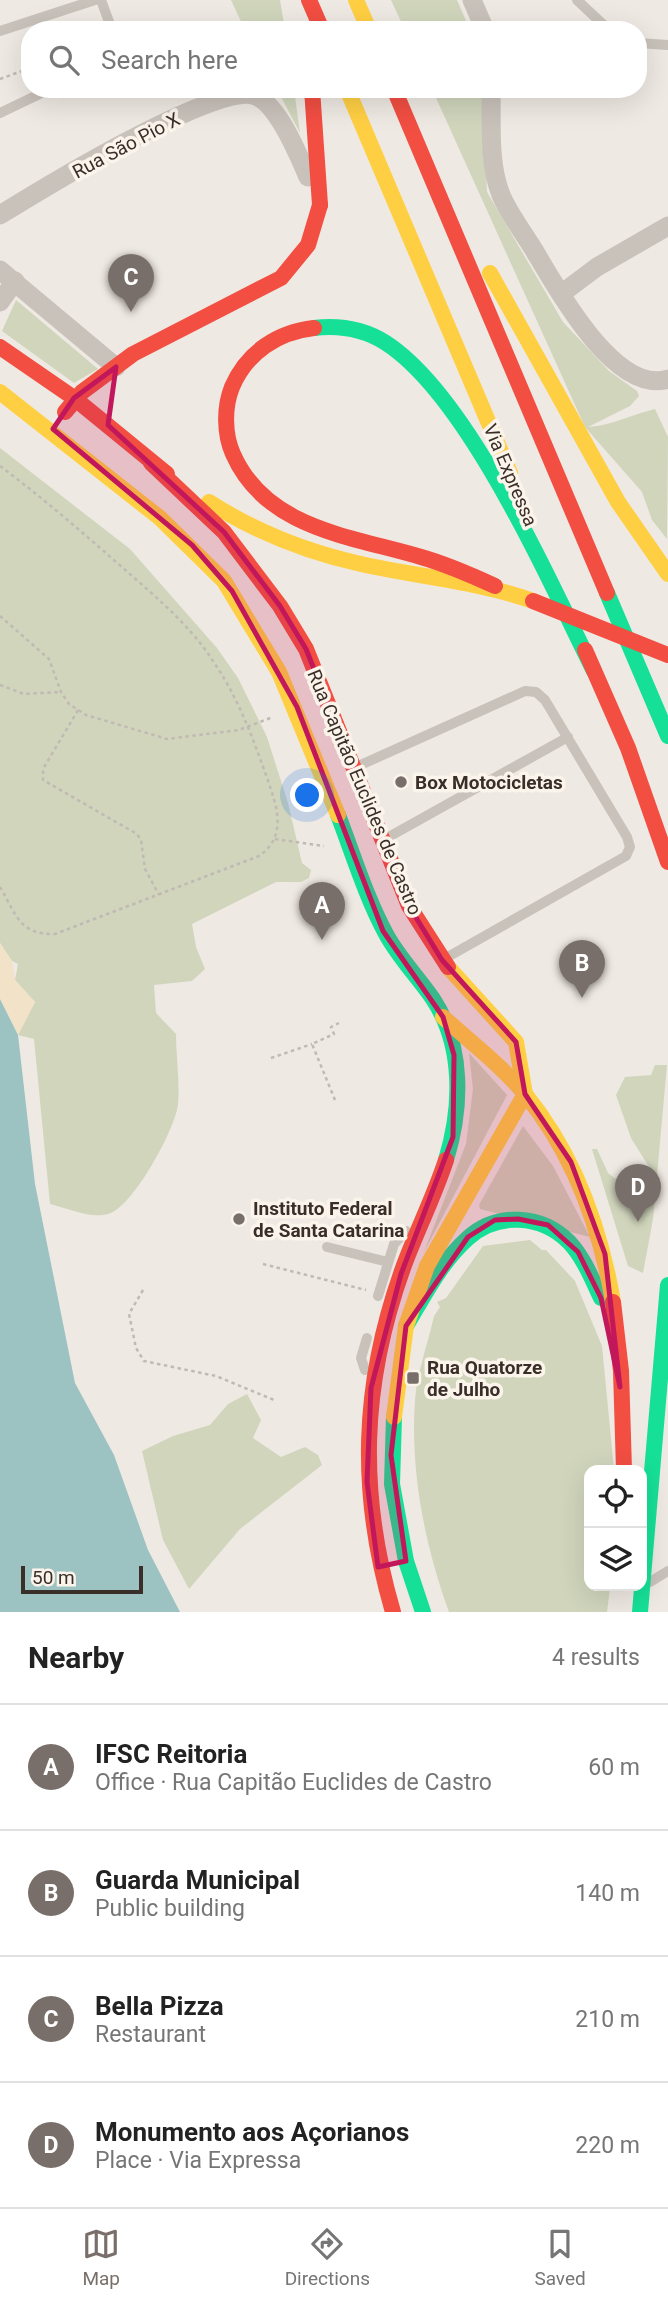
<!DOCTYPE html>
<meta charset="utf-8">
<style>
:root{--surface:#fff;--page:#f6f6f6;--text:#222;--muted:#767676;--line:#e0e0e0;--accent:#796f6a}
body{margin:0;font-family:Roboto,sans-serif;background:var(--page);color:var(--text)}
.controls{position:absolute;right:21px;bottom:21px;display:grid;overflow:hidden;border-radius:14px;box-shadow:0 7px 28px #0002}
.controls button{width:63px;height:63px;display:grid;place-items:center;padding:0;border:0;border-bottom:2px solid var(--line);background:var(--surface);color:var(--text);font:35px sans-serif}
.scale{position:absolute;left:21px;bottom:18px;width:122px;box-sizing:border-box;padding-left:7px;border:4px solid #3a2e29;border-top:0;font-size:19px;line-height:24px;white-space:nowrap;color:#3a2e29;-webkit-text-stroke:5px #fbf4eb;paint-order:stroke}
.you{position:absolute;left:308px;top:796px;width:24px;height:24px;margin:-18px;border:5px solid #fff;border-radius:50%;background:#1a73e8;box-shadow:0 0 0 10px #1a73e833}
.badge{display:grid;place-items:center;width:46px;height:46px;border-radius:50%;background:var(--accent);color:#fff;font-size:23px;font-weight:700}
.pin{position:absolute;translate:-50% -58px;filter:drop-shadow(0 2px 4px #0008)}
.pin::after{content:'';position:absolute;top:37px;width:24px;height:21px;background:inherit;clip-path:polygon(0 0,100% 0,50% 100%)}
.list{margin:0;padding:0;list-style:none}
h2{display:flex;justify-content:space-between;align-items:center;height:91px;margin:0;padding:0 28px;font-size:30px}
h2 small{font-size:23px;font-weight:400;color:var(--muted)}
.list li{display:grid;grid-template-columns:46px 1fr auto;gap:21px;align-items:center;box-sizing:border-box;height:126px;padding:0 28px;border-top:2px solid var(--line)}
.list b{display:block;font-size:26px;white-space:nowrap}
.list p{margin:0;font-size:23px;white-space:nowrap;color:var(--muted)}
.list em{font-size:23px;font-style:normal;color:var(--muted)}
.icon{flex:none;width:38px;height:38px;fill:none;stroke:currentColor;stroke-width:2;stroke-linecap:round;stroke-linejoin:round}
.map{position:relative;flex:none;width:668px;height:1612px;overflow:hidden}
.search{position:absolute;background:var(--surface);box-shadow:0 7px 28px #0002;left:21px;right:21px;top:21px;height:77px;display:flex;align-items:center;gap:18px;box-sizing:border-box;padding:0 24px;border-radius:28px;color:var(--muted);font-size:26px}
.sheet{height:595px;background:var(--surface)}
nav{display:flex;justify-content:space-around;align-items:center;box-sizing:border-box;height:98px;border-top:2px solid var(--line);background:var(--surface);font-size:19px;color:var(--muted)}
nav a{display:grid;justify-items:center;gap:4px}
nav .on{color:var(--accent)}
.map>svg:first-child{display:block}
</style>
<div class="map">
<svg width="668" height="1612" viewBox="0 0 668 1612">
<rect width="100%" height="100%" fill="#efe9e3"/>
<g fill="#d0d5bc">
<path d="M231,0h49l5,30h-40z"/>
<path d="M391,0h66l13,30h-65z"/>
<path d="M277,89h17l6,44z"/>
<path d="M432,89h51l4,103 76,130 46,49 28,20 2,5 -9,10 -42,21c26,-2 42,-12 67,-18l13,28 -1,102 -15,-19 -10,-28 -57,-65z"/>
<path d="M16,300l82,69 -24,14 -72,-52z"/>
<path d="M0,448l130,101 87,99 21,30 29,59 21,66 14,60 9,7 -2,8 -8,4h-25l-84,42 4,23 9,22 -13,12 -38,4 2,28 20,21c0,23 4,47 2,70 -2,24 -46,105 -70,110 -18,5 -41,-6 -58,-10l-16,-165 -16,-4 17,-33 -20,-22 3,-16 -6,-3 -12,-18z"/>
<path d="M469,1053l38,42 -83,157 42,-108 7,-55z"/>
<path d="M655,1065h12l-14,154 -10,54 -15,-7 -36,-117h5l11,24 27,21 16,-24 -20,-32 -15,-43 9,-18 26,-2z"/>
<path d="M523,1126l30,40 37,71 -110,-28 -1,-4z"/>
<path d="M530,1240l12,10h4l29,31 27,65 12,124h-25l-2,107 2,9 21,2 -3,24h-158c-24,-66 -39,-140 -34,-212 2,-27 13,-57 19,-84l6,-9 -3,-5 9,-4 37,-52z"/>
<path d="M247,1394l14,26 -8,18 28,19 24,-10 13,8 4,10 -82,64 -51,60 -26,-49 -21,-89 31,-15 37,-11 18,-21z"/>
</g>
<path fill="#f1e2c8" d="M0,943l12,18 3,19 20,22 -17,33 -18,-36z"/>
<path fill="#9dc2c2" d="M0,999l18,36 17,149 40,199 39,72 34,95 32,62h-180z"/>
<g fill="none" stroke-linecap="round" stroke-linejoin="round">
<g stroke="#c1bab4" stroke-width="2.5" stroke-dasharray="3.5 3.5" stroke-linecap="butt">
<path d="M0,79l30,-11"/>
<path d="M0,466c43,32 83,67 123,102 33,29 68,58 92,96 23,34 37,72 51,111 10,29 23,60 -7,81l-204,78c-36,1 -39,-20 -55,-47"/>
<path d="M0,616l49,43 12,33 8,12 17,11 81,24 72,-9 34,-13"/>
<path d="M0,685l24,9 37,-2"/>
<path d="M78,710l-35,59v11l94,54 4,6 4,29 14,26"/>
<path d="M275,839l49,7"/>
<path d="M271,1058l41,-14"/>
<path d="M335,1100l-23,-56 22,-10 -3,-7 8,-4"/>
<path d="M263,1264l103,26"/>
<path d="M143,1290l-14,24 7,34 8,13 72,15 58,24"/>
</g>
<g stroke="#c9c2bb" stroke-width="10">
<path d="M101,0l11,30"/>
<path d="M577,0l32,30"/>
<path d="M0,31l95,-31"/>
<path d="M638,43l30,2"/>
<path d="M0,113l50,-24"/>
<path d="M356,767l169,-76 11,1 9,8 82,137 3,10 -4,9 -182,103"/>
<path d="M385,839l183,-102"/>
<path d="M327,1247l61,15"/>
<path d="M378,1296l16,-52 12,-13"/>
<path d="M365,1370l-4,-12 6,-20"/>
<path d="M650,1582l18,-11"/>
</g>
<g stroke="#c9c2bb" stroke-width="19">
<path d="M472,0l13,30"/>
<path d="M491,89c1,35 -3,73 10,106 8,19 22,37 33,55 22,37 81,146 134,129"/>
<path d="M0,215c42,-26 212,-130 253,-120 24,6 46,61 55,82"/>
<path d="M0,270l116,97"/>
<path d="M561,294l36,-27 71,-41"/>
<path d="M0,302l15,-21"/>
</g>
<g stroke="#16e098" stroke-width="16">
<path d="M314,328c26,-3 50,1 72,15 83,54 163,238 208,328"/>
<path d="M607,593l61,143"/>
<path d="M338,815c15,39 28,82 48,119 13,24 32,43 47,65 31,47 29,109 13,161"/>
<path d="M406,1326c18,-30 35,-64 62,-88 29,-26 73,-24 101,4 15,16 23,37 32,56"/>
<path d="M394,1417l-2,67 14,77 17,51"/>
<path d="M640,1612l28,-327"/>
</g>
<g stroke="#ffcf43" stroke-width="16">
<path d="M356,0l13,30"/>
<path d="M347,89l163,384"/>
<path d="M490,273l128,229 50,72"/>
<path d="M0,392l160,126 64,63 55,91 59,143"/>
<path d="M209,502c47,30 97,50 152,62 58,13 116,17 172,37"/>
<path d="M443,1017c27,25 58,48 82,77 49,60 75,132 88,208"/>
<path d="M394,1417l12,-91 21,-60 98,-172 -9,-52 -68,-75"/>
</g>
<g stroke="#f24e42" stroke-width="16">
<path d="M309,0l13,30"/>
<path d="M312,89l8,116"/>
<path d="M394,89l213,504"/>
<path d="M314,328c-36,4 -67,24 -82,59 -8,20 -8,47 1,67 33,75 118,82 188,103 25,7 50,18 74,29"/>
<path d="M0,347l74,51 93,76"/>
<path d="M65,412l17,-20 51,-38 148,-76 27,-33 12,-40"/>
<path d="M151,463l73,69 56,74 26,43 103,257 39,61"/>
<path d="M585,650l43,98 40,114"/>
<path d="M613,1302l8,69 3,99"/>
<path d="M393,1612c-35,-119 -32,-227 10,-344 13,-36 31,-71 43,-108"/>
</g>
<path stroke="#f24e42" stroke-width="16" d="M533,601l135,54"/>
</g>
<path fill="#c2185b" fill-opacity="0.2" stroke="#c2185b" stroke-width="5" stroke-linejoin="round" d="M116,367l-8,58 116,107 56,74 26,43 103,257 33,54 74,82 9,52 46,68 34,92 15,133 -19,-89 -23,-46 -30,-27 -30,-6 -23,1 -27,17 -62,89 -15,129 15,106 -28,6 -11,-85 4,-94 30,-114 52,-137 1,-82 -11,-38 -60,-86 -86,-224 -65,-116 -40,-46 -139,-116 21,-31z"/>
<g fill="#796f6a" stroke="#fbf4eb" stroke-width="2.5">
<circle cx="401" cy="782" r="7"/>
<circle cx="239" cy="1219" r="7"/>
<rect x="406" y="1371" width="14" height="14" rx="3.5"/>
</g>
<g text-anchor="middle" stroke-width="7" stroke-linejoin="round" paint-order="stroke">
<g font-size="19" fill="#3a2e29" stroke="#fbf4eb">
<text transform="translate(126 145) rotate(-28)" y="7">Rua São Pio X</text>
<text transform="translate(511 475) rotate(67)" y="7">Via Expressa</text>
<text transform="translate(365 792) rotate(67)" y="7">Rua Capitão Euclides de Castro</text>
</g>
<g font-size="19" font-weight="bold" fill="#3a2e29" stroke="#fbf4eb" text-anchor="start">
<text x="415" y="789">Box Motocicletas</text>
<text x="253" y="1215">Instituto Federal<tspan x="253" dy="22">de Santa Catarina</tspan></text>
<text x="427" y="1374">Rua Quatorze<tspan x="427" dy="22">de Julho</tspan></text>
</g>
</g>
</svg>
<div class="controls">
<button><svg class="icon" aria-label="locate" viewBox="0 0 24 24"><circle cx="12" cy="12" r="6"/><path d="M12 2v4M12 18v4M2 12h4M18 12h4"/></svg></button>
<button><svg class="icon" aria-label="layers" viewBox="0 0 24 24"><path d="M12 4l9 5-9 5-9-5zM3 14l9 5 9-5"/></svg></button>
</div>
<div class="scale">50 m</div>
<div class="you"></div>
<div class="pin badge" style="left:322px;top:940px">A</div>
<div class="pin badge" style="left:582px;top:998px">B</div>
<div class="pin badge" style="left:131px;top:312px">C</div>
<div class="pin badge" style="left:638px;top:1222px">D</div>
<div class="search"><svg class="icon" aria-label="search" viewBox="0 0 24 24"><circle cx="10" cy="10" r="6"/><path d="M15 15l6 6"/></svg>Search here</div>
</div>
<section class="sheet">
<h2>Nearby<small>4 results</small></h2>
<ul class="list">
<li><span class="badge">A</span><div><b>IFSC Reitoria</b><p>Office · Rua Capitão Euclides de Castro</p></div><em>60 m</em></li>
<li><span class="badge">B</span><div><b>Guarda Municipal</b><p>Public building</p></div><em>140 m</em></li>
<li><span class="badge">C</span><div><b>Bella Pizza</b><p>Restaurant</p></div><em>210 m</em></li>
<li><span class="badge">D</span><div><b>Monumento aos Açorianos</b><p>Place · Via Expressa</p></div><em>220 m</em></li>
</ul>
</section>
<nav>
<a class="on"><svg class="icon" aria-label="map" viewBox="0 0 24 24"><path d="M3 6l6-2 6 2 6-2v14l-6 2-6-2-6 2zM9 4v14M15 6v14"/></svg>Map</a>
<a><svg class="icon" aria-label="directions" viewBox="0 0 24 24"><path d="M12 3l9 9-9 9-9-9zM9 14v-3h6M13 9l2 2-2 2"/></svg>Directions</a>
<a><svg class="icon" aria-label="saved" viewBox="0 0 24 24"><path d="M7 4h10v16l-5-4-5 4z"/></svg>Saved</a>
</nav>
